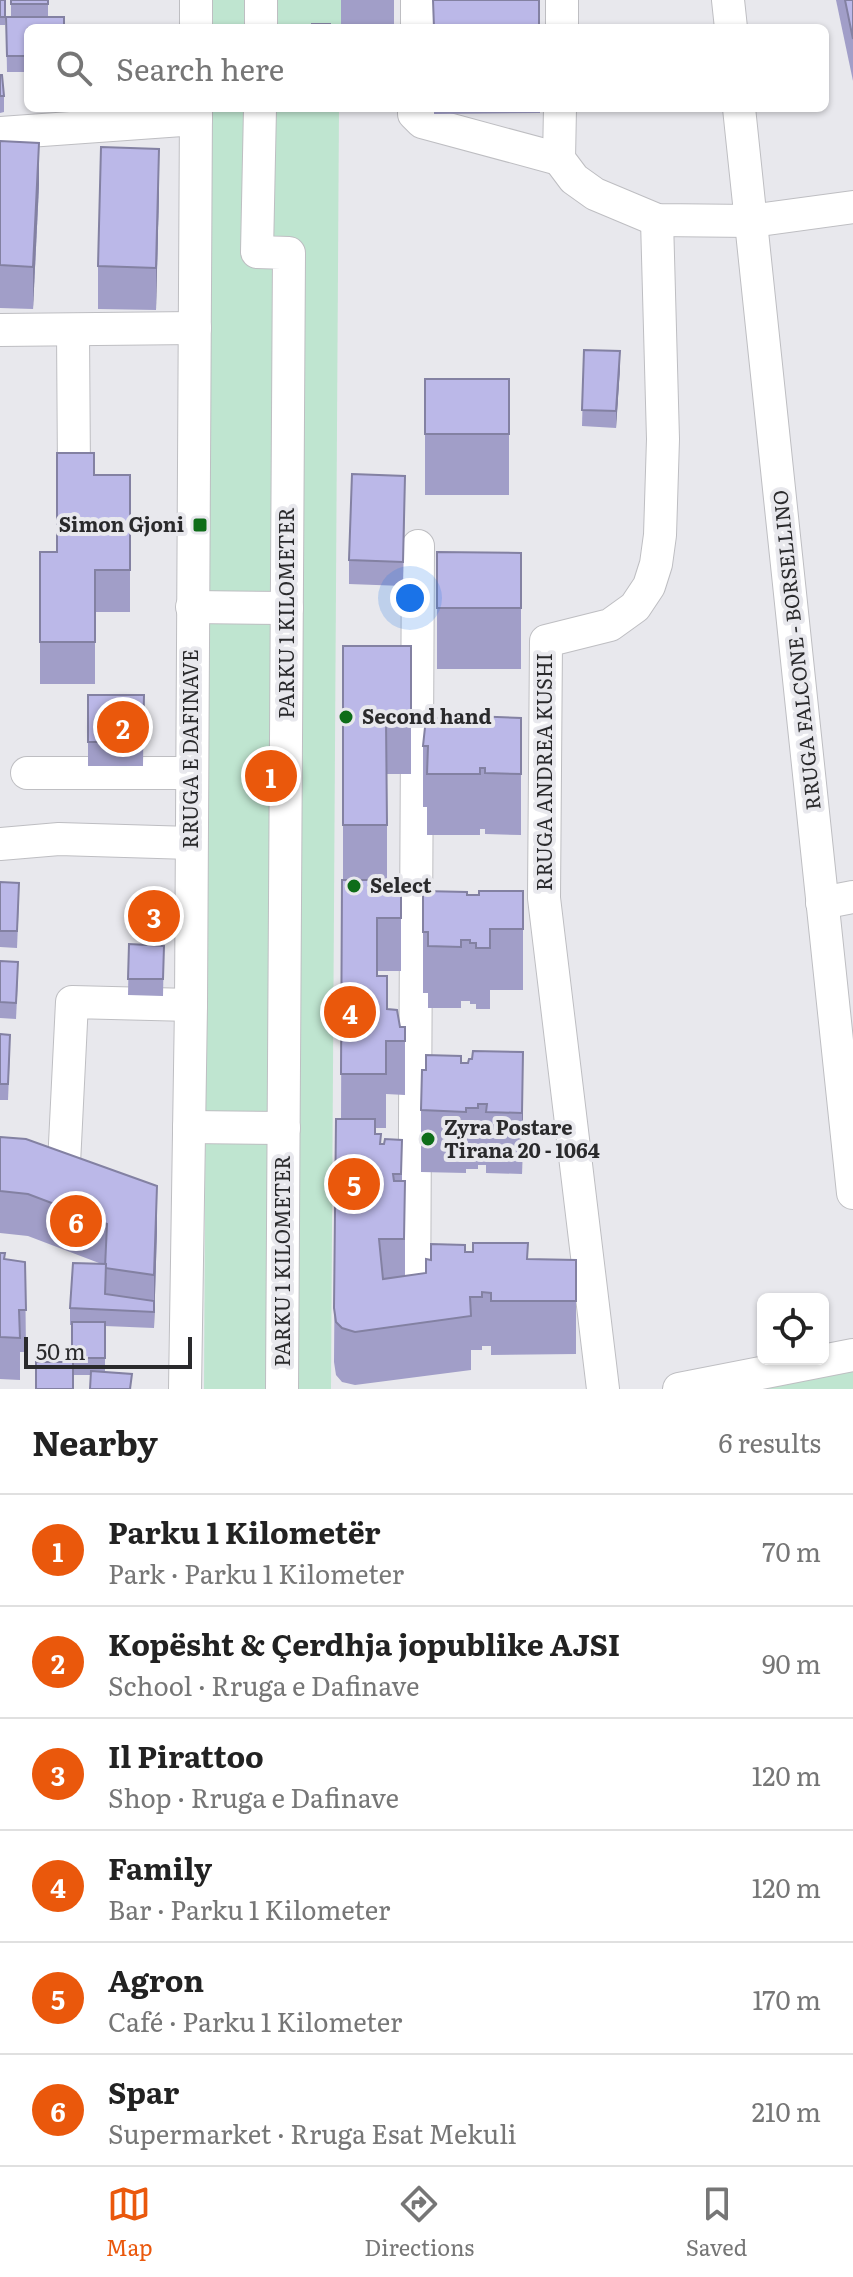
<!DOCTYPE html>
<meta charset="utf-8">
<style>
:root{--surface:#fff;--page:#f2f2f2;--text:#222;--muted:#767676;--line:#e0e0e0;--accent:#ea580c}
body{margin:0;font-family:Literata,serif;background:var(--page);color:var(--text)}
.controls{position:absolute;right:24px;bottom:24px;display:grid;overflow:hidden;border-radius:12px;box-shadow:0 2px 6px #0004}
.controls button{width:72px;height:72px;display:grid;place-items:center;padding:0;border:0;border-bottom:2px solid var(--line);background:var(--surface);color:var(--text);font:40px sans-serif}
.scale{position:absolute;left:24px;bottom:20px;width:168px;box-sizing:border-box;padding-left:8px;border:4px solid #2a2a2c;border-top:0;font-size:22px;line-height:28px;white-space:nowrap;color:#2a2a2c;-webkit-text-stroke:6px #e8e8ed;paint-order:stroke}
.you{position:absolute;left:410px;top:598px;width:28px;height:28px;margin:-20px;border:6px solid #fff;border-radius:50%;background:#1a73e8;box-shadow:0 0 0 12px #1a73e833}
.badge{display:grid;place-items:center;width:52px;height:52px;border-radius:50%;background:var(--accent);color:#fff;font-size:26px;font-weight:700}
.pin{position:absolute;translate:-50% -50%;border:4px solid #fff;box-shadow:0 2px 8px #0006}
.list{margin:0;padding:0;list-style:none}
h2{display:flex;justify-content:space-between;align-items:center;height:104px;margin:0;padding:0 32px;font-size:34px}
h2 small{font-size:26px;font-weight:400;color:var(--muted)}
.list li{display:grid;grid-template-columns:52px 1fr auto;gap:24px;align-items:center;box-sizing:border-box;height:112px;padding:0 32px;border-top:2px solid var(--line)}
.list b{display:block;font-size:30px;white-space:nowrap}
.list p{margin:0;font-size:26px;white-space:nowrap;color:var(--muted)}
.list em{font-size:26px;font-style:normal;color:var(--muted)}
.icon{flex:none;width:44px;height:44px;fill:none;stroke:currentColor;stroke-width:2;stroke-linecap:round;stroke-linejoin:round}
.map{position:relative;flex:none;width:853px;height:1389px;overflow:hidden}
.search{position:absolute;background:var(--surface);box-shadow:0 2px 6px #0004;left:24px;right:24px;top:24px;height:88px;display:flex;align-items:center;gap:20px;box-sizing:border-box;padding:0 28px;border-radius:12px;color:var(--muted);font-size:30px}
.sheet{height:776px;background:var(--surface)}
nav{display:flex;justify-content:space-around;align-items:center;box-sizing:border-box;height:112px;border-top:2px solid var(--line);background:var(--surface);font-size:22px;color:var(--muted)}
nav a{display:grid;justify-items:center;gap:4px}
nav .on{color:var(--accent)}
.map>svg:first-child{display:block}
</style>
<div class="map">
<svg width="853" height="1389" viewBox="0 0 853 1389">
<rect width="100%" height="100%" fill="#e8e8ed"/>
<g fill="#bfe5d0">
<rect x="212" y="0" width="129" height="28"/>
<path d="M211,108h128l-8,1281h-127z"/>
<path d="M853,1370v19h-100z"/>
</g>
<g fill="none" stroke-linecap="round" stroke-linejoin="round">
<defs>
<g id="minor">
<path d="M562,0v28"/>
<path d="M728,0l3,28"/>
<path d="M196,28v-28"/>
<path d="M261,28v-28"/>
<path d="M417,28v-28"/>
<path d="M260,108l-3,144 32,1 -7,1136"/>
<path d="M414,108v6l8,8 137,37"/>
<path d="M560,108l-1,51 15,20 21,15 62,26 94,1 102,-14"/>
<path d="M739,108l114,1085"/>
<path d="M0,133l196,-14"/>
<path d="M0,330l195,-2"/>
<path d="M73,331l1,142"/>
<path d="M192,607l95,1"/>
<path d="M27,773h164"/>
<path d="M0,844l59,-5 132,4"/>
<path d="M822,903l31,-6"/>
<path d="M189,1127l95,1"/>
<path d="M64,1164l8,-162 119,3"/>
<path d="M414,1318l4,-772"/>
<path d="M185,1389l6,-384 5,-897"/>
<path d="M603,1389l-59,-491 2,-257 64,-16 25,-18 14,-21 7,-22 4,-29 3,-96 -6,-219"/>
<path d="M679,1389l174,-34"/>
</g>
</defs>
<use href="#minor" stroke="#bebec2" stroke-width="34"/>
<use href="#minor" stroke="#fff" stroke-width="32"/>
</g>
<g fill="#a19ec8">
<rect x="0" y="0" width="5" height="25"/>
<path d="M11,0h37v17l-20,11v44h-21l-1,-55h5z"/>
<rect x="341" y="0" width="53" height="28"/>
<path d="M836,0h17v81z"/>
<path d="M0,75l4,21v16l-4,1z"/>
<path d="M434,108h106v5l-106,1z"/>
<path d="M0,141l39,44 -6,124 -33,-1z"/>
<path d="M159,191l-3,119 -58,-1v-43z"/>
<path d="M584,350l36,18 -4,60 -34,-2z"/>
<rect x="425" y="379" width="84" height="116"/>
<path d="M94,475h36v137h-35v72h-55v-132h17z"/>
<path d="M405,500l-2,86 -54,-2v-24z"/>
<path d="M437,552l84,1v116h-84z"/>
<path d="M343,646h68v128h-24v105h-44z"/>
<path d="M88,695h56l-1,71h-55z"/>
<path d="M443,718h78v117l-36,-1v-5h-5v6h-53v-28h-4v-61z"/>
<path d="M342,880h59v91h-24v5l10,33 13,18h5v68l-19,-1v34h-11v6l6,10 21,-4v41h3v95l21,-3 5,-13 34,-8 63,7 48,1v94l-85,1v-9h-9v4h-11v20l-116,15 -13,-3 -6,-7 -2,-13 2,-243h5z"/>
<path d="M0,882l19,18 -2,48 -17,-1z"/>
<path d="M423,891l44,4 56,-4v99h-33v19h-14v-5h-6v-3h-9v7h-33v-15h-5z"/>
<path d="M129,944l35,2 -1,50 -35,-1z"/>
<path d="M0,961l18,17 -2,41 -16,-1z"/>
<path d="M0,1034l10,17 -2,49h-8z"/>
<path d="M461,1063h7l55,50 -1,61 -36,-1v-8h-8v4h-12v4l-45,-1v-62l5,-40z"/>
<path d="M0,1137l157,92 -3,99 -49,-2v46l27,17 -41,-14h-18l-1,-50h-2v-17l29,-45 -71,-27 -28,-3z"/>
<path d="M0,1253l5,6 20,3 1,90h-6v28l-20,-1z"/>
</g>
<g fill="#8381a2">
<path d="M39,143v42l-6,124v-42z"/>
<path d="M159,149v42l-3,119v-42z"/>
<path d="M620,351v17l-4,60v-17z"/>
<path d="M523,1052v61l-1,61v-61z"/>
<path d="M157,1186v43l-3,99v-53z"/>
</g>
<g fill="#bbb8e8" stroke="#8381a2" stroke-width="2">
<rect x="0" y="0" width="5" height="17"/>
<rect x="11" y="0" width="37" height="4"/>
<path d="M433,0h106v28h-105z"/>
<path d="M845,0h8v39z"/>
<path d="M6,17h58v11h-36v28h-21z"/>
<rect x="312" y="24" width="18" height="4"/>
<path d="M0,75h2l2,21h-4z"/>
<path d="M0,141l39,2 -6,124 -33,-2z"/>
<path d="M101,147l58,2 -3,119 -58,-2z"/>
<path d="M584,350l36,1 -4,60 -34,-1z"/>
<rect x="425" y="379" width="84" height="55"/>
<path d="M57,453h37v22h36v95h-35v72h-55v-90h17z"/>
<path d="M352,474l53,2 -2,86 -54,-2z"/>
<path d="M437,552l84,1v55h-84z"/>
<path d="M343,646h68v75l-25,-1 1,105h-44z"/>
<path d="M88,695h56l-1,47h-55z"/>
<path d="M443,715l5,1v2h22l1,-2 50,2v56l-36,-1v-5h-5v6h-53l1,-28h-5l3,-28h17z"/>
<path d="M342,880h59v38h-24v58h10v33l10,1 3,17h5v14h-19v33h-45z"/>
<path d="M0,882l19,1 -2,48h-17z"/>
<path d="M423,891l44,1v3h12v-4h44v38h-33v19h-14v-5h-6v-3h-9v7l-33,-1v-14h-5z"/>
<path d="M129,944l35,2 -1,33h-35z"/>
<path d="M0,961l18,1 -2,41 -16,-1z"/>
<path d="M0,1034l10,1 -2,49h-8z"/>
<path d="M473,1051l50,1 -1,61 -36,-1 1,-8h-9v4h-12v4l-45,-2 1,-40h4v-15l35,1v7h7l1,-4h3z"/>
<path d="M336,1119h39v15h6l-1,10h4l1,-5 17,1 -1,34h-8l1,7h11l-1,58h-25l4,40 43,-6v-14l5,1v-16l34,1v7h8v-9h55l-1,16 49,1v41h-85v-8l-9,-1v5h-12l1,19 -116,16 -13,-4 -6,-6 -2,-14z"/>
<path d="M0,1137l26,2 131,47 -3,89 -49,-7 2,-44 -79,-30 -28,-3z"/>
<path d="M0,1253h5l-1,6 21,3 1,48h-7l1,28 -20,-1z"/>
<path d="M73,1263l33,1 -1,30 49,7v11l-84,-4z"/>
<rect x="72" y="1322" width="33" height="36"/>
<rect x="36" y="1362" width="37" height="27"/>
<path d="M91,1371l41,3 -2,15h-40z"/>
</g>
<g fill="#0e6d19" stroke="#e8e8ed" stroke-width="3">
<rect x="192" y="517" width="16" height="16" rx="4"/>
<circle cx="346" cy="717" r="8"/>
<circle cx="354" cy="886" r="8"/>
<circle cx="428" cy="1139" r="8"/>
</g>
<g text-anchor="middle" stroke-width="8" stroke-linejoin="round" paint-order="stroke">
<g font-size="20" font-weight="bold" fill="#2a2a2c" stroke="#e8e8ed" text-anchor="start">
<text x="184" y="532" text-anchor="end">Simon Gjoni</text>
<text x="362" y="724">Second hand</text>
<text x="370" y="893">Select</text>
<text x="444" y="1135">Zyra Postare<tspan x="444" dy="23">Tirana 20 - 1064</tspan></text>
</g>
<g font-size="20" fill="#2a2a2c" stroke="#e8e8ed">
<text transform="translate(287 613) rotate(-90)" y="7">PARKU 1 KILOMETER</text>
<text transform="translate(797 650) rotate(-96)" y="7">RRUGA FALCONE - BORSELLINO</text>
<text transform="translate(191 749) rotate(-90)" y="7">RRUGA E DAFINAVE</text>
<text transform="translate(545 772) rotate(-90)" y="7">RRUGA ANDREA KUSHI</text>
<text transform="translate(283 1261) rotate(-90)" y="7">PARKU 1 KILOMETER</text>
</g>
</g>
</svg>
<div class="controls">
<button><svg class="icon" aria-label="locate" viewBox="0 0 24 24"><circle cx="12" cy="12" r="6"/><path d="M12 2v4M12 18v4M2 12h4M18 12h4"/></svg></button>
</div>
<div class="scale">50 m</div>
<div class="you"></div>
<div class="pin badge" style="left:271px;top:776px">1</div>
<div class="pin badge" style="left:123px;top:727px">2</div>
<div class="pin badge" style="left:154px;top:916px">3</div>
<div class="pin badge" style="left:350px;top:1012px">4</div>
<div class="pin badge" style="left:354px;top:1184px">5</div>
<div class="pin badge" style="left:76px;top:1221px">6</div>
<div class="search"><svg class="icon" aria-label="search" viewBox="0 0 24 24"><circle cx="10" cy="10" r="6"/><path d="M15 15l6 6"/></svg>Search here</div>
</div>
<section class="sheet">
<h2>Nearby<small>6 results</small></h2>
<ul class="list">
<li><span class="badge">1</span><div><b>Parku 1 Kilometër</b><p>Park · Parku 1 Kilometer</p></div><em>70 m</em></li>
<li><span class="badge">2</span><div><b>Kopësht &amp; Çerdhja jopublike AJSI</b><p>School · Rruga e Dafinave</p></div><em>90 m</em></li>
<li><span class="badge">3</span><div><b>Il Pirattoo</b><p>Shop · Rruga e Dafinave</p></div><em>120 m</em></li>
<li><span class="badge">4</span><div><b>Family</b><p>Bar · Parku 1 Kilometer</p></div><em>120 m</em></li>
<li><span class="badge">5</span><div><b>Agron</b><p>Café · Parku 1 Kilometer</p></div><em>170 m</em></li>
<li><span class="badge">6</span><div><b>Spar</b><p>Supermarket · Rruga Esat Mekuli</p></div><em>210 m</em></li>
</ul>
</section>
<nav>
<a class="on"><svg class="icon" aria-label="map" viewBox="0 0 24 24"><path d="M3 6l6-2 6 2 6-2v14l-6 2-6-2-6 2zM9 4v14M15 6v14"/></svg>Map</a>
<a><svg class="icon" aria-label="directions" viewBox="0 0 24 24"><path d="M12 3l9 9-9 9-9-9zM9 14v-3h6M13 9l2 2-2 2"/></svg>Directions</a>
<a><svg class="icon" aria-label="saved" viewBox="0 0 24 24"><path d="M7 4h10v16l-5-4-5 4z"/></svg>Saved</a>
</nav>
